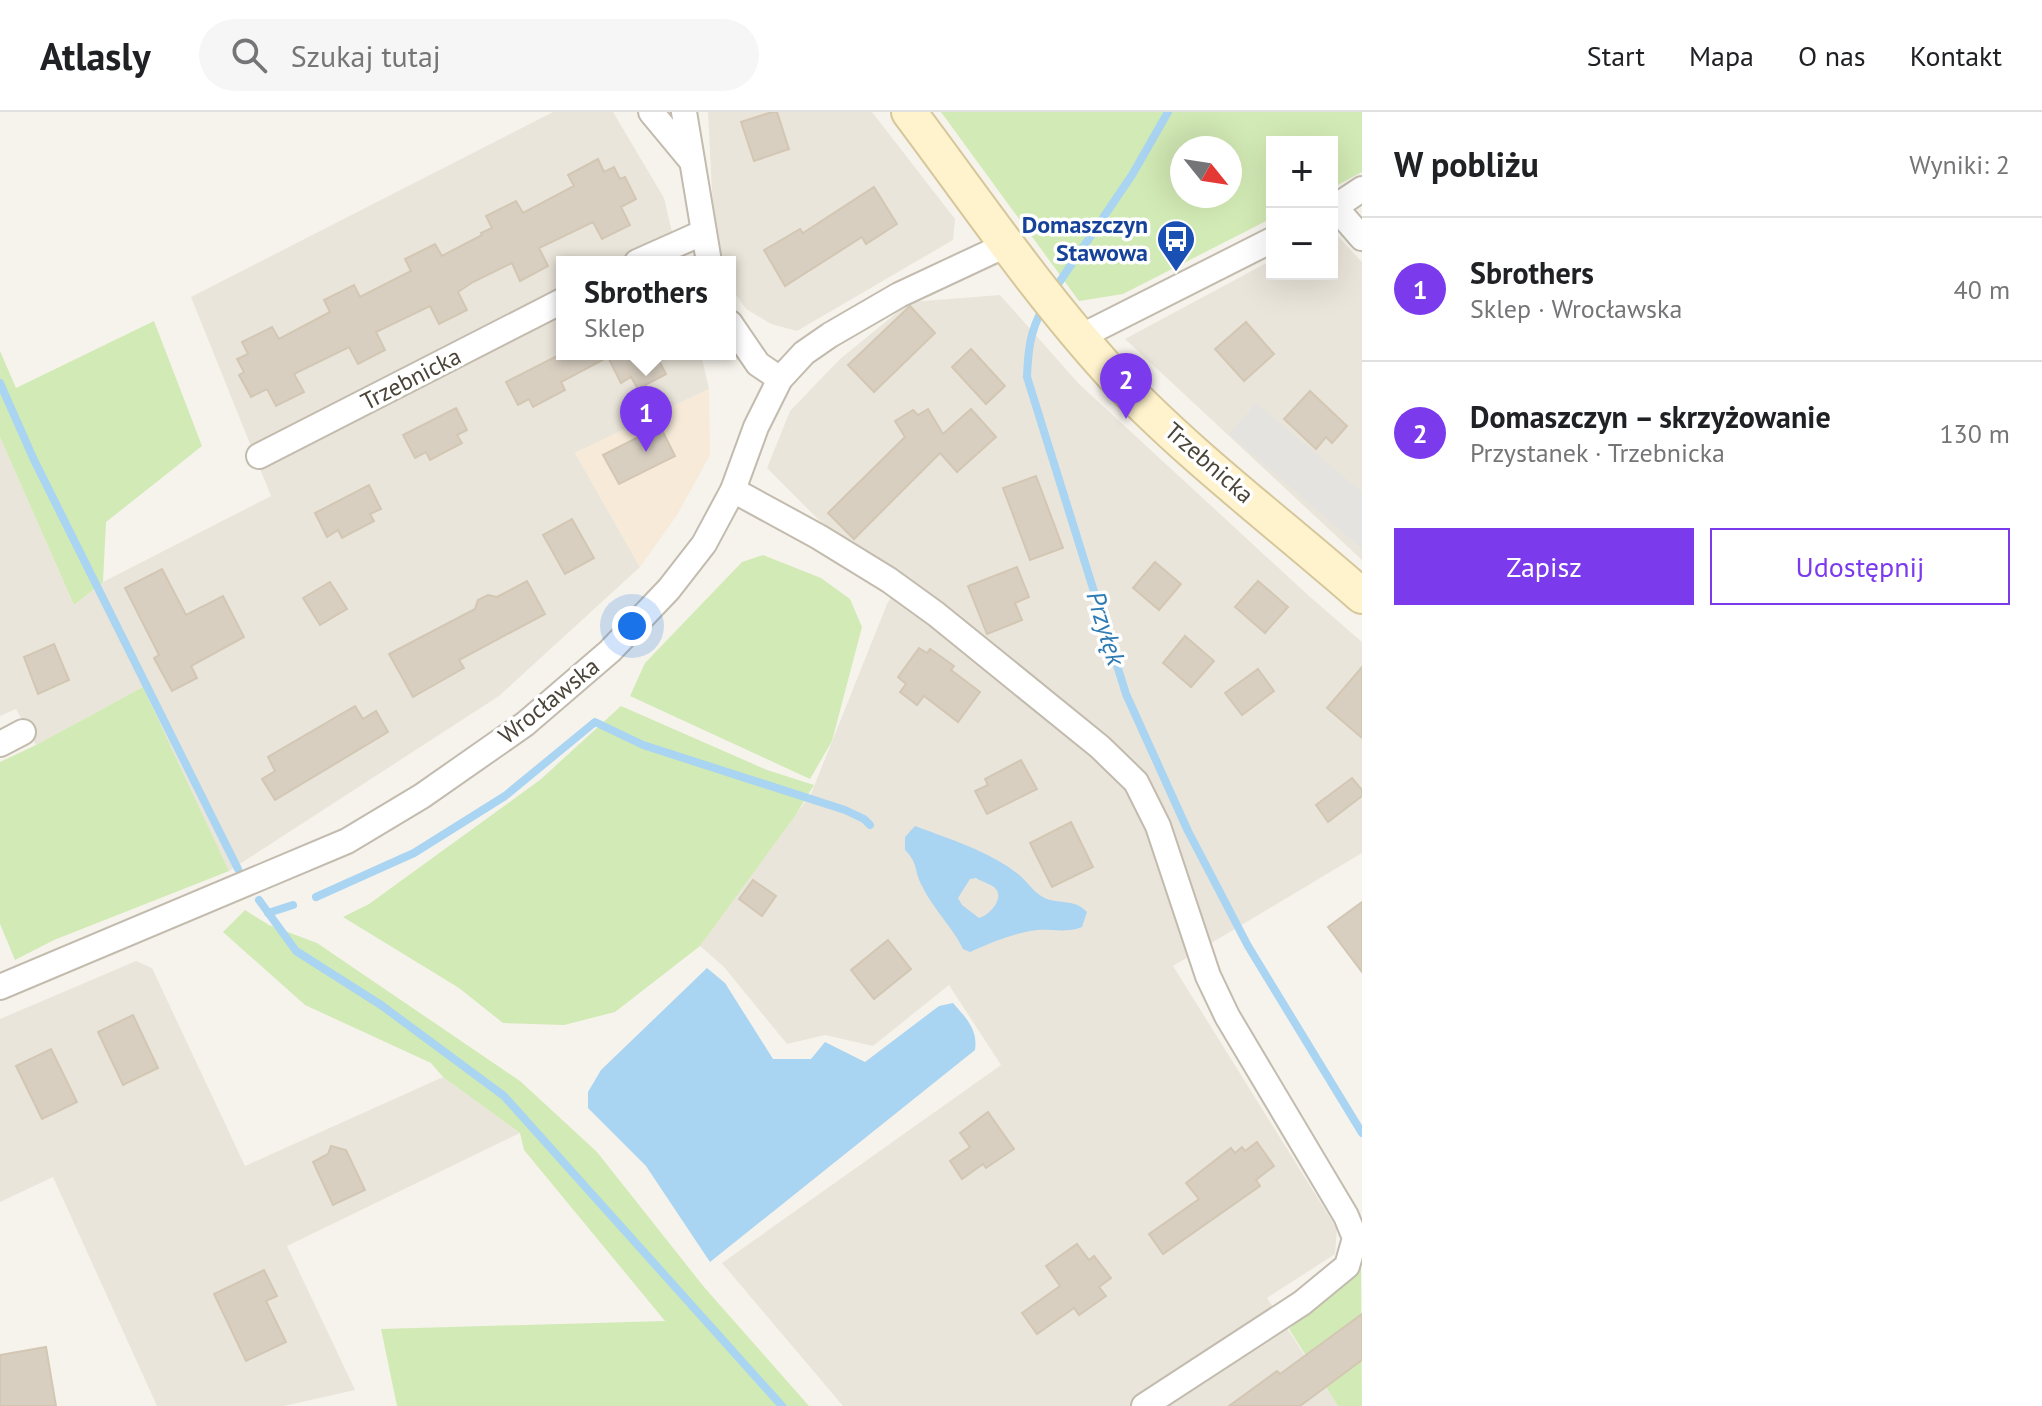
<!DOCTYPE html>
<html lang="pl">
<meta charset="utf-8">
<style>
:root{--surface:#fff;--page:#f6f6f6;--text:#202124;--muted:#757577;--line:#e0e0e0;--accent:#7c3aed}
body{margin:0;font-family:"PT Sans",sans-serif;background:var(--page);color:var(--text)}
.controls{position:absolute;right:24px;top:24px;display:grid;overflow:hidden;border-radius:0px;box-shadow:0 8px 32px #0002}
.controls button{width:72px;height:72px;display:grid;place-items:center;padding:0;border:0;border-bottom:2px solid var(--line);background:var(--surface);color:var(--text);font:40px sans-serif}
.compass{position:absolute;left:1170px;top:24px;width:72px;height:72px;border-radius:50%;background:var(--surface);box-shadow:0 8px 32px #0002;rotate:120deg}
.you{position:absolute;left:632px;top:514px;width:28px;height:28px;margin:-20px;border:6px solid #fff;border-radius:50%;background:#1a73e8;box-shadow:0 0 0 12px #1a73e833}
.badge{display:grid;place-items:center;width:52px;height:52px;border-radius:50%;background:var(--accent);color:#fff;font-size:26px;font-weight:700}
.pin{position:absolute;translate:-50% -66px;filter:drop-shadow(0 2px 4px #0008)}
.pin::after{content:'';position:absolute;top:42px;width:28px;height:24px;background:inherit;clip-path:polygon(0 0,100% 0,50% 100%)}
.popup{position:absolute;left:556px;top:144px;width:180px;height:104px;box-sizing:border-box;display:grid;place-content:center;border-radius:0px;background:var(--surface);filter:drop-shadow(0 2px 6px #0005);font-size:26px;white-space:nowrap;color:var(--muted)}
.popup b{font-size:30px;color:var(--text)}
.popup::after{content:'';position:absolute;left:50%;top:100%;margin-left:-16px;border:16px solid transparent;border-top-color:var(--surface)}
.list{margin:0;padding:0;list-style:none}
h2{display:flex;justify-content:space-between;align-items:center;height:104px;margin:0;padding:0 32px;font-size:34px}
h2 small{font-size:26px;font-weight:400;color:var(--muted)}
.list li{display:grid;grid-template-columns:52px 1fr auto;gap:24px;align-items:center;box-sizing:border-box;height:144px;padding:0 32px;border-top:2px solid var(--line)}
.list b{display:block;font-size:30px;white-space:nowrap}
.list p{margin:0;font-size:26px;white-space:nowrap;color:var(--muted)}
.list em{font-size:26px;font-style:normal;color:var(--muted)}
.actions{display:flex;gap:16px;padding:24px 32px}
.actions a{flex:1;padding:18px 0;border:2px solid var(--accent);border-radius:0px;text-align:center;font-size:28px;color:var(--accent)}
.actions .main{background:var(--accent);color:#fff}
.icon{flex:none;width:44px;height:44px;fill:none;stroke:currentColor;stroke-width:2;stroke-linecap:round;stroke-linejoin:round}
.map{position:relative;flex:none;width:1362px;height:1294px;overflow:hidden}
header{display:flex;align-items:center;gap:48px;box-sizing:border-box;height:112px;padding:0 40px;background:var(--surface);border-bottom:2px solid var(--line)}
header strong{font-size:38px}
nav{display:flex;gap:44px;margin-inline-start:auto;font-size:28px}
.search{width:560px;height:72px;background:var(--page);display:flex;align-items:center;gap:20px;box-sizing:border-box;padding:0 28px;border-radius:44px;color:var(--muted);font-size:30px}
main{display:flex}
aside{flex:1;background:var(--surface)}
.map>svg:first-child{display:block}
</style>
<header>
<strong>Atlasly</strong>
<div class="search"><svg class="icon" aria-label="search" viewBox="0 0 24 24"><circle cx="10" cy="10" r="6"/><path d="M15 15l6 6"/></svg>Szukaj tutaj</div>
<nav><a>Start</a><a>Mapa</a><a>O nas</a><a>Kontakt</a></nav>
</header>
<main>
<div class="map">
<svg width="1362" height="1294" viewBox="0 0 1362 1294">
<rect width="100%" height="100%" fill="#f6f3ec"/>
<g fill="#eae5da">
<path d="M553,0h60l51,86 15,64h-117v92h139l8,35 -134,64 65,114 -141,129 -270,175 -86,-184 -107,58 -20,-36 -16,7v-279l74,168 29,-23 168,-86 -80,-199z"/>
<path d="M708,0h164l83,107 -2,21 -156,91 -26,-7 -25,-15 -16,-23v-24h-9l-7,-31z"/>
<path d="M1332,118l30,32v298l-237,-221 147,-79v14h60z"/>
<path d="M1000,183l79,89 230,212 53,46v211l-189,113 164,263 -2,25 -68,44 71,108h-495l-121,-143 279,-198 -52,-80 -76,61 -48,-11 -38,9 -63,-77 -24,-21 111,-152 76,-190 17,-29 -84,-54 -53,-53 23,-57 50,-52 70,-57z"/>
<path d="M136,849l16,7 93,198 198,-89 77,56 -233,113 68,144 -71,16h-127l-104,-229 -53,25v-183z"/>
</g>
<path fill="#f7ead8" d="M709,277l1,66 -33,60 -37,52 -65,-114z"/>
<g fill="#d2eab5" fill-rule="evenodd">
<path d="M941,0h421v60l-30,16v-46h-60v76l-149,76 -44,7zM1230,36v48h-48v-48z"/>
<path d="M154,209l48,125 -96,76 -3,60 -29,23 -74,-168v-86l16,37z"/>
<path d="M763,443l58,23 29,21 12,28 -30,114 -22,38 -180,-83 15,-33 97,-101z"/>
<path d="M143,575l86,184 -175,69 -39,20 -15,-36v-162l36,-17z"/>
<path d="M621,594l146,64 47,15 -19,31 -95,130 -85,66 -51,13 -61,-2 -44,-35 -116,-71 26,-13 171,-124z"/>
<path d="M245,798l24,15 48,18 203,138 77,71 107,135 105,119h-412l-16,-77 284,-8 -141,-171 -4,-17 -77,-56 -12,-14 -126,-58 -82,-73z"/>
<path d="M1361,1155l1,139h-24l-49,-77z"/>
</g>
<path fill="#e5e3e0" d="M1256,291l106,89v57l-133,-115z"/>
<g fill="#a9d4f2" fill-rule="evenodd">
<path d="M915,714c34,13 74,25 103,48 8,6 14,16 23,22 16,10 32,1 46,16l-5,15c-15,6 -29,2 -45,3 -24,3 -45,12 -67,22l-7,-3c-11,-23 -31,-41 -42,-65 -7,-15 -3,-21 -16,-34v-13zM976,766c5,3 14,6 18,9 12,10 -4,28 -15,31l-17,-13 -4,-7 12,-19z"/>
<path d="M707,856l18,15 48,76h38l14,-17 40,20 74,-56 14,-3c13,15 25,26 22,47l-265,212 -64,-96 -58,-58v-16l13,-22z"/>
</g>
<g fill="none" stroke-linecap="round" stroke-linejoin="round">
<g stroke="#a9d4f2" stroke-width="8">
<path d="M1054,178l78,-115 36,-63"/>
<path d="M1043,196c-13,23 -15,43 -16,69l99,317 62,137 60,115 114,187"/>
<path d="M0,271l34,77 204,409"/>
<path d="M316,785l98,-44 91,-57 90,-74 48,23 202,65 19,9 6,6"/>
<path d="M259,788l37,51 85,54 123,91 278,310"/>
<path d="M268,801l25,-8"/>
</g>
</g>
<g fill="#d8cfc1" stroke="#d3c7b4" stroke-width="2">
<path d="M772,0h5l12,37 -35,12 -13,-39z"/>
<path d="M598,47l6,13 10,-5 6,12 5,-2 11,22 -15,8 9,18 -28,14 -9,-17 -54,26 9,18 -28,15 -8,-18 -39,19 -15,10 9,18 -28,14 -9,-18 -54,26 9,18 -27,14 -9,-17 -55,27 10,18 -28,14 -9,-17 -16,8 -12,-22 5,-3 -7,-13 11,-5 -6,-12 30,-15 7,12 51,-27 -6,-12 30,-15 6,12 51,-26 -6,-12 30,-15 7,12 40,-21 -1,-2 11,-5 -6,-12 30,-15 7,12 51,-27 -6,-11z"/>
<path d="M874,75l23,37 -31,20 -4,-7 -77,49 -21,-36 36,-21 3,4z"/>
<path d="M910,194l25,27 -61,59 -26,-27z"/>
<path d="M1246,210l28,32 -30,27 -29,-32z"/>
<path d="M971,237l34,37 -19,18 -34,-37z"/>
<path d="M561,242h111l-13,7 7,13 -28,15 -7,-12 -10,6 -13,-26 -47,25 4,8 -32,17 -4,-8 -11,6 -12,-23z"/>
<path d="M1310,279l37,35 -15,17 -6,-6 -10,12 -32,-30z"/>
<path d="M456,296l11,22 -10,5 5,8 -32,17 -4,-8 -11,6 -12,-23z"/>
<path d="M928,297l15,25 28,-25 25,28 -39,35 -17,-19 -86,86 -26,-26 77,-76 -10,-16 18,-11 5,5z"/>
<path d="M660,314l15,30 -56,28 -16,-29z"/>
<path d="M1036,364l27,72 -33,12 -27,-72z"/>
<path d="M369,373l12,24 -11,5 4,7 -32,17 -4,-8 -11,7 -12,-24z"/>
<path d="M572,407l22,39 -29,16 -22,-39z"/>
<path d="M1155,450l26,22 -22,26 -26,-22z"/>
<path d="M1017,455l12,30 -14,6 7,17 -35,14 -19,-48z"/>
<path d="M162,457l24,46 37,-19 21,41 -53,29 6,12 -25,13 -18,-33 5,-3 -34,-67z"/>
<path d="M527,469l18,33 -86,46 5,8 -51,29 -24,-43 86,-45 3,-9 10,-5 9,2z"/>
<path d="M1258,469l30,26 -23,26 -30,-26z"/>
<path d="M330,470l17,27 -27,16 -17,-27z"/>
<path d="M1185,524l29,25 -23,26 -28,-24z"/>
<path d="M54,532l15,36 -31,14 -14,-37z"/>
<path d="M919,536l8,5 3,-4 24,17 -3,4 29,22 -22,30 -34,-26 -7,9 -17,-13 6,-8 -8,-7z"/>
<path d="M1362,555v71l-35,-30z"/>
<path d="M1258,557l16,22 -32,24 -17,-22z"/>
<path d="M355,594l8,13 13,-8 12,21 -113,68 -13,-21 13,-8 -7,-14z"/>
<path d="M1021,648l16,29 -50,25 -12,-23 13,-6 -3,-6z"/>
<path d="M1352,666l10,12v6l-34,26 -12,-17z"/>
<path d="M1071,710l22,45 -41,20 -22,-44z"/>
<path d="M753,768l23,16 -14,20 -23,-17z"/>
<path d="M1362,790v70l-34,-45z"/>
<path d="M888,828l23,29 -37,30 -23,-29z"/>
<path d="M133,903l25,53 -35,17 -25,-53z"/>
<path d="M51,937l26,53 -35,17 -26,-53z"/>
<path d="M988,1000l26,37 -28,19 -3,-4 -21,15 -12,-18 20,-14 -10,-14z"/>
<path d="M1257,1030l17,24 -18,14 4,6 -97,68 -14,-20 50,-35 -13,-16 45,-35 4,5 7,-6 3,4z"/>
<path d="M331,1034l15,4 19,40 -32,15 -20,-43 15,-8z"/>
<path d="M1077,1132l12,16 5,-4 17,22 -12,9 7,9 -27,19 -5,-7 -37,26 -15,-21 38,-27 -14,-20z"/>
<path d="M264,1158l13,26 -11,5 20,41 -40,19 -32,-67z"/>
<path d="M1362,1202v46l-62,46h-71l48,-35 3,3z"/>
<path d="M46,1235l10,59h-56v-51z"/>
</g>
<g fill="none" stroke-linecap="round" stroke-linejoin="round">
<defs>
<g id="street">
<path d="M651,0l39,47"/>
<path d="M684,0l25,150"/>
<path d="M1335,95l27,31"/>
<path d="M1332,97l30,-20"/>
<path d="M637,150l65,-29"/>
<path d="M730,211l28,41 22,15"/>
<path d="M1080,225l192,-97"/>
<path d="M259,344l303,-155"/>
<path d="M733,378l86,47 70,43 47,34 164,133 36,35 22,44 50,150 19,40 119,200 9,22 -8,28 -45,37 -158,103"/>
<path d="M0,632l23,-12"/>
<path d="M0,875l347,-146 75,-45 103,-72 85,-73 59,-62 35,-45 29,-54 23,-63 24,-48 24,-26 26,-18 69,-40 109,-51"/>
</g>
<path id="secondary" d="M909,0c66,88 129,181 204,263 75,80 166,148 249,221"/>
</defs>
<use href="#street" stroke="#c2bbae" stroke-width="28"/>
<use href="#secondary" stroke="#d6c79b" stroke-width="38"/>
<use href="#street" stroke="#fff" stroke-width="24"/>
<use href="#secondary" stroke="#fff3cd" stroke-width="34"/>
</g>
<defs>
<symbol id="bus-pin" viewBox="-11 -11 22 30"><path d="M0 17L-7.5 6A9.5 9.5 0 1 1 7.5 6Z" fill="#1a4fb4" stroke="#fff"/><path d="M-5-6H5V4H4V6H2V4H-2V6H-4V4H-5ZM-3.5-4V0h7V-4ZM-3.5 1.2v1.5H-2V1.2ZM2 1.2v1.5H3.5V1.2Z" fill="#fff"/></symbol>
</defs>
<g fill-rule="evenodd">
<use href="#bus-pin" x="1154" y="105" width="44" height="60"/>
</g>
<g text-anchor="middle" stroke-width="7" stroke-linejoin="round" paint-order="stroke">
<g font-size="24" font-weight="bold" fill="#164399" stroke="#fff" text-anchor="end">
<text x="1148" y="121">Domaszczyn<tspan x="1148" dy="28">Stawowa</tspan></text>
</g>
<g font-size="24" fill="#4b4439" stroke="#fff">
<text transform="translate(411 267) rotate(-27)" y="8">Trzebnicka</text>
<text transform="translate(1209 351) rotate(41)" y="8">Trzebnicka</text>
<text transform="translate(549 589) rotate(-39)" y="8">Wrocławska</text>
</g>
<g font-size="26" font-style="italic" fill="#2e7ab2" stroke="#fff">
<text transform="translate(1106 516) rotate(73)" y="9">Przyłęk</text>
</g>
</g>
</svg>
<div class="controls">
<button>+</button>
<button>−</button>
</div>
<svg class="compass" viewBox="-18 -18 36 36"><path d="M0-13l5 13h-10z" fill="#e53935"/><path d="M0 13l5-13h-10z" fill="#757577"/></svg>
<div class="you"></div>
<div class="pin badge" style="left:646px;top:340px">1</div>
<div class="popup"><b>Sbrothers</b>Sklep</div>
<div class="pin badge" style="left:1126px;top:307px">2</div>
</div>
<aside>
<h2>W pobliżu<small>Wyniki: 2</small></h2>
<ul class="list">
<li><span class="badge">1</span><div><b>Sbrothers</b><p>Sklep · Wrocławska</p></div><em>40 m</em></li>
<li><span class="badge">2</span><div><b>Domaszczyn – skrzyżowanie</b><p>Przystanek · Trzebnicka</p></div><em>130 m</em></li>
</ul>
<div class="actions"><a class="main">Zapisz</a><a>Udostępnij</a></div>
</aside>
</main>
